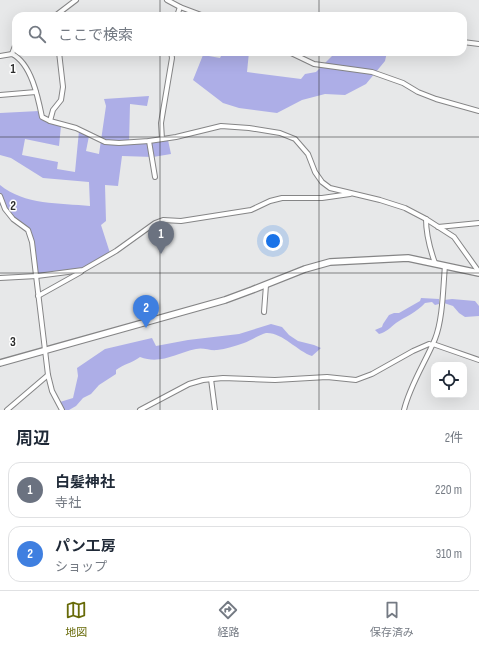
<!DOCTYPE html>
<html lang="ja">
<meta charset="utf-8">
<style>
:root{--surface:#fff;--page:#f6f6f7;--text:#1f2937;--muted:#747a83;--line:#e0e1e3;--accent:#676a08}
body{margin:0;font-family:"Sofia Sans Condensed","Noto Sans JP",sans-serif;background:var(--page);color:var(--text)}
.controls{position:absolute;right:12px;bottom:12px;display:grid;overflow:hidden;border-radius:8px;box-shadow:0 4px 16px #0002}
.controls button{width:36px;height:36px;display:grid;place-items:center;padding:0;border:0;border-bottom:1px solid var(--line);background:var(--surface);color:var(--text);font:20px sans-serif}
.you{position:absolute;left:273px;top:241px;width:14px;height:14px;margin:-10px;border:3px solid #fff;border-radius:50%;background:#1a73e8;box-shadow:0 0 0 6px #1a73e833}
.badge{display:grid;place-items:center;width:26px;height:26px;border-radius:50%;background:var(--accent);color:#fff;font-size:13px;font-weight:700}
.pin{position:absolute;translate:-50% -33px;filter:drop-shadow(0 1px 2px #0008)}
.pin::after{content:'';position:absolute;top:21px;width:14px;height:12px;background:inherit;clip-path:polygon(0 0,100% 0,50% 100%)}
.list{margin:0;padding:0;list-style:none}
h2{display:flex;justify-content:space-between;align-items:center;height:52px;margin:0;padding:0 16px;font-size:17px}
h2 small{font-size:13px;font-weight:400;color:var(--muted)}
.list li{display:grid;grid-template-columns:26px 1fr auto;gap:12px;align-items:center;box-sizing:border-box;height:56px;margin:0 8px 8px;padding:0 8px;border:1px solid var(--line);border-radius:12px}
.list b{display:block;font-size:15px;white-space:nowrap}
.list p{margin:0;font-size:13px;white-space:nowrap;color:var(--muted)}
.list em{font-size:13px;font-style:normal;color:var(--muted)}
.icon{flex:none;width:22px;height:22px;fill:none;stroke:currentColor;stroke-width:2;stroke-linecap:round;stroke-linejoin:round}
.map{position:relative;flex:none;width:479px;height:410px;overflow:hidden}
.search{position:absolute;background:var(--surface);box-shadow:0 4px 16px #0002;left:12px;right:12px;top:12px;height:44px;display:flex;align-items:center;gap:10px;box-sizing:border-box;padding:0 14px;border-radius:12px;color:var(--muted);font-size:15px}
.sheet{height:180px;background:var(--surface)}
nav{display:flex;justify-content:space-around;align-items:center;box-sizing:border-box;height:56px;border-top:1px solid var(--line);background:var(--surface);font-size:11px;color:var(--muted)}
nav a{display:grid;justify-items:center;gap:2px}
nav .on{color:var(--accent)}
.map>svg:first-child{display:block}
</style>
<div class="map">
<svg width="479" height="410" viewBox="0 0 479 410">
<rect width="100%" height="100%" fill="#e7e8e9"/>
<g fill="#adaee7">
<path d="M223,52h26l-2,20 54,7 4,-5 11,-2 20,-20h7l7,3 3,-3h34l-2,9 -19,23 -21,11 -20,-1 -23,6 -25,13 -38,-5 -16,-5 -30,-23 10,-25 17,3z"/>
<path d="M149,96l-2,10 -17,-2 -1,40 39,-4 3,14 -18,3 -31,-1 -4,30 -13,-1 1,36 -5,4 9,28 -27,16 -46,6 -6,-38 -31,-32v-20c24,20 60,18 90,21l-1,-24 -46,-4 -32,-20 -11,-3v-42l39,-2 3,7 19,8 -2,20 -34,-7 -3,16 36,7 -1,7 18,3 4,-41 10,5 -3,15 13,3 7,-48 -2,-7z"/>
<path d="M421,298l18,1v5l-4,1 -3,-3 -7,1c-8,9 -20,14 -29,20 -6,5 -10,9 -17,11l-4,-4 7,-3 1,-3 6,-9 5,-2h5l21,-12z"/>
<path d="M452,299l23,2 4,5v10l-14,1 -6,-4 -6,-7 -9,-3v-3z"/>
<path d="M271,324l11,3 7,8 9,6 16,4 7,3 -9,8c-15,-5 -30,-24 -46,-23 -5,1 -16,8 -22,10 -9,3 -18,6 -27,7 -7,1 -14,-3 -21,-1 -20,4 -35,16 -56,8 -8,6 -16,7 -24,13v4l-17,11 -8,9 -8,4 -7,8 -7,4h-5l-4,-8 13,-4 5,-22 -1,-8 28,-19 47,-11 4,8 32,-6 51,-6z"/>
</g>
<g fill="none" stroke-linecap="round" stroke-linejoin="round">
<defs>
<g id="street">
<path d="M167,0l13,7 24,9"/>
<path d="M55,16l21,-16"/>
<path d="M177,16l3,-9"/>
<path d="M463,42l16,2"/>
<path d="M289,52l25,12 58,8 31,11 15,9 18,7 43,12"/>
<path d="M12,54l4,-11"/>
<path d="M0,56l12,-2c19,9 26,43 30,63l8,4 26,7 29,14 14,1 30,-2 27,-4 45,-11 28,2 31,5 15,6 13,15 7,18 7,10 8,6 50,12 25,8 21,11 28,18 25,35"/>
<path d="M0,95l36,-3"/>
<path d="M50,121l3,-11 8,-10 2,-13 -4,-35"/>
<path d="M162,139l-1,-16 11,-65 -1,-6"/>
<path d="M149,141l6,36"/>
<path d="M0,196l5,13 8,10 15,11 4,12 16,133 4,16 10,19"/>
<path d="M426,219c0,15 4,30 9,44"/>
<path d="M438,227l41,-4"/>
<path d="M0,278l37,-2 46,-6 33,-19 39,-28 8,-3 18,1 70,-11 19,-9 12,-3h40l28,-4"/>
<path d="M38,296l43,-24"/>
<path d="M264,312l2,-27"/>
<path d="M433,344l46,16"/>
<path d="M211,379l4,31"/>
<path d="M7,410l41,-35"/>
<path d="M140,410l49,-26 14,-4 20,-2 52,2 52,-3 29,3 16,-6 41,-23 16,-7 3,1"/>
<path d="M404,410c6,-25 21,-47 31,-71 8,-20 8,-52 10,-73"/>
</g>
<path id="secondary" d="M0,363l225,-63 27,-10 53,-21 25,-7 78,-4 71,15"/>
</defs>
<use href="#street" stroke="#858586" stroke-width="6"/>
<use href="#secondary" stroke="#858586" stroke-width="8"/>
<use href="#street" stroke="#fff" stroke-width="4"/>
<use href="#secondary" stroke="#fff" stroke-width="5.5"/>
</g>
<path fill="none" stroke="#2c2d2d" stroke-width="1" stroke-opacity="0.55" d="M160,0v16M319,0v16M160,52v358M319,52v358M0,137h479M0,273h479"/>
<g font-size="13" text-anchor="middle" font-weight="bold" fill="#2c2d2d" stroke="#fff" stroke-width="3" stroke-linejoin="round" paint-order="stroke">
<text x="13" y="73">1</text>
<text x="13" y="210">2</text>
<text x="13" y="346">3</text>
</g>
</svg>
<div class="controls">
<button><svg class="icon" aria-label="locate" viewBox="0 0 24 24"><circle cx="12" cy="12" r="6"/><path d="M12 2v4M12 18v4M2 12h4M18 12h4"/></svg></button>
</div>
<div class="you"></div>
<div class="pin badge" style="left:161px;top:254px;background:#6b7280">1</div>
<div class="pin badge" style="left:146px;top:328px;background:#3f7fe0">2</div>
<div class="search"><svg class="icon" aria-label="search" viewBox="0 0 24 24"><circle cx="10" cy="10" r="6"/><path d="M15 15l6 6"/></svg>ここで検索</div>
</div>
<section class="sheet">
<h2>周辺<small>2件</small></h2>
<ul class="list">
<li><span class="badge" style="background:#6b7280">1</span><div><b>白髪神社</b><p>寺社</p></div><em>220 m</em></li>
<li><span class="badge" style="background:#3f7fe0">2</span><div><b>パン工房</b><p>ショップ</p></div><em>310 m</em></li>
</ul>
</section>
<nav>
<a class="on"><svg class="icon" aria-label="map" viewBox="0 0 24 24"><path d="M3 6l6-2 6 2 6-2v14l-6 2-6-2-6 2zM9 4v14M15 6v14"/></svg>地図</a>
<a><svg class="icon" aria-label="directions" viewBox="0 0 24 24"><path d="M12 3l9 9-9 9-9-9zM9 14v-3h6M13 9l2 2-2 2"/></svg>経路</a>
<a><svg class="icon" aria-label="saved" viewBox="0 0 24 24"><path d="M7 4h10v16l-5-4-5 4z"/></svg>保存済み</a>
</nav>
